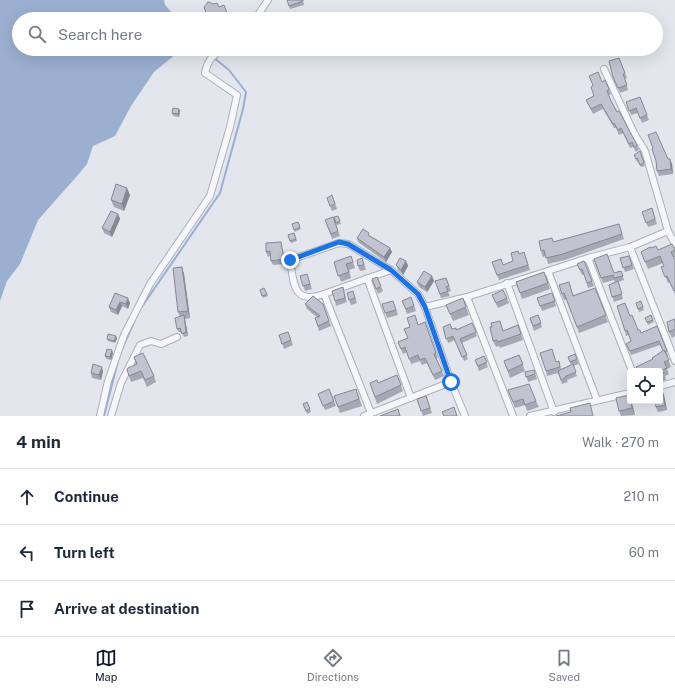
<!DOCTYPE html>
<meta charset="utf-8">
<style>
:root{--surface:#fff;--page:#f6f6f7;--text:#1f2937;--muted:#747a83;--line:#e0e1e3;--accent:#111827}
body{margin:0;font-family:"Public Sans",sans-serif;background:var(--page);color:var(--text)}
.controls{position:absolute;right:12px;bottom:12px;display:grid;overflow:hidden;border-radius:4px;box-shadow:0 4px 16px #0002}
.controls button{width:36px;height:36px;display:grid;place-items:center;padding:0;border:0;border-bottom:1px solid var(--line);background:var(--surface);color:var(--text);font:20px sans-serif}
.stop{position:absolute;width:12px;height:12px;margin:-9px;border:3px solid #1a73e8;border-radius:50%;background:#fff}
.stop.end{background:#1a73e8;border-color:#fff;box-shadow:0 1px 4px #0008}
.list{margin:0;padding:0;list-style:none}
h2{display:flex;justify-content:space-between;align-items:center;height:52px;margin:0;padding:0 16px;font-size:17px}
h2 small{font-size:13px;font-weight:400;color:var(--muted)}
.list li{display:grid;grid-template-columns:26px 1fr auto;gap:12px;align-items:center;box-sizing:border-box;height:56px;padding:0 16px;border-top:1px solid var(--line)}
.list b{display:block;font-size:15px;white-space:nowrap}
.list em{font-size:13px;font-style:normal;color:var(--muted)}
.icon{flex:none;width:22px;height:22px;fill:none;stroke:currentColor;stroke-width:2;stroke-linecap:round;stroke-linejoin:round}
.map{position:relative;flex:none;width:675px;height:416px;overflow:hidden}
.search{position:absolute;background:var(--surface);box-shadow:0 4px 16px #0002;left:12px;right:12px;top:12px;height:44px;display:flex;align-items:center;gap:10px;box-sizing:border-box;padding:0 14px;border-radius:22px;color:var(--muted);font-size:15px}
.sheet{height:220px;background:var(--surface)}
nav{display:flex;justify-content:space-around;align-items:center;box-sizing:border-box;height:56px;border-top:1px solid var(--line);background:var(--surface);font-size:11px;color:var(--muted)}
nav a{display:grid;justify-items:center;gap:2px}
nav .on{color:var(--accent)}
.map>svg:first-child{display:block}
</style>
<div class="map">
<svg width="675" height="416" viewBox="0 0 675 416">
<rect width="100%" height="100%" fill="#e3e6ed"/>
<path fill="#9bafd0" d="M0,0h164l1,5 13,14h-159v30h163l-28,23 -23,34 -16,30 -22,10 -6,18 -10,12 -39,44 -18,44 -13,17 -7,20z"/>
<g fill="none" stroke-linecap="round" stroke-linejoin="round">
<g stroke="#9bafd0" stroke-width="2">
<path d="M141,308l79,-115 23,-84 3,-17 -17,-22 -26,-21"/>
<path d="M122,349l13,-29"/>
<path d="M104,416l14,-55"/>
</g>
<defs>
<g id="minor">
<path d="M255,19l13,-19"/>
<path d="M604,69l30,64 11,18 23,80 7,13"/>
<path d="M630,247l45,114"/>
<path d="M588,258l44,113"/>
<path d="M548,271l49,129"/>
<path d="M367,278l44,120"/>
<path d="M507,283l47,129"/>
<path d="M324,294c-31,11 -30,-10 -34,-34l49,-17 9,1 43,26 27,24 7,13"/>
<path d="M467,297l46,119"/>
<path d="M451,382l14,34"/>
<path d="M660,386l15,-4"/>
<path d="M371,413l-47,-119 67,-24"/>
<path d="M100,416l8,-35 16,-46 26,-51 60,-88 20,-69 7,-32 -32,-22c2,-11 7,-19 18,-24"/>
<path d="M111,416l10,-33 19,-38 11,-4 10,3 16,-7"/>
<path d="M364,416l87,-34 -26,-75 42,-10 121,-39 42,-11 38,-16"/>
<path d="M530,416l100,-23"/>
</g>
</defs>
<use href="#minor" stroke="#abb0bb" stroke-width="8"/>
<use href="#minor" stroke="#f6f7fa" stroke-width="6"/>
</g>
<g fill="#a5a9b3">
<path d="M287,0h16l1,5 -14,4z"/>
<path d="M224,5l5,13 -3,1h-15l-1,-1h-2l-4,-11h15z"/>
<path d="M584,49h13l-12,3z"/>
<path d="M625,73l2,5 -2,1 3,11 -8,3 -7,-16z"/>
<path d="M602,82l7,7 2,5 -3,1 3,6 26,44 2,5 -3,2 -3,-5 -3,1 -7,-15 -4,2 -3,-7h-2l-11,-19 -10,5 -7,-14 8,-4z"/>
<path d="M640,97l9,23 -7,3 -4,-10 -7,2 -5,-13z"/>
<path d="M179,109l1,2 -1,6 -6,-1 -1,-3z"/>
<path d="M640,151l5,15 -4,1 -3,-6 -1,1 -3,-7z"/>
<path d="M668,159l4,5 1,10 -14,2 -2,-5z"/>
<path d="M130,195l-6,16 -10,-4 -3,-7z"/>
<path d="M332,195l5,14 -5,2 -5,-13z"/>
<path d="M652,208l5,16 -9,3 -6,-15z"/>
<path d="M118,214l2,5 -8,18 -8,-4 -2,-5z"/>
<path d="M338,216l3,8 -5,1 -2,-8z"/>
<path d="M333,217l7,19 -8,3 -7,-19z"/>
<path d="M298,222l3,7 -6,3 -3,-8z"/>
<path d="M619,224l5,15 -59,21 -17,4 -2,-8 -3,1 -2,-6 12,-9z"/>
<path d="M294,233l3,8 -6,2 -3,-8z"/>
<path d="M370,236l20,12 2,4 -6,10 -28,-20 -1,-4z"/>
<path d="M281,242l1,5 4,17 -13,1 -2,-4 -1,-5 -2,1 -2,-5z"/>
<path d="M672,244l3,7v6h-1l1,3v35l-5,-13 -2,1 -4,-10v-7l-1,-3 -15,6 -7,-17 10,-4 7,2z"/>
<path d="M519,254l7,3 4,13 -31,10 -7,-18 11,3 10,-4z"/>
<path d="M351,256l4,12 -6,2 2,8 -10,4 -7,-20z"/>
<path d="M629,256l5,13 -9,3 -5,-14z"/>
<path d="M362,258l4,12 -6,1 -2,-5z"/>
<path d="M594,259l20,14 7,-2 3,9 -6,2 5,17 -9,3 -5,-17 6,-3 -1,-2 -11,3z"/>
<path d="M406,261l2,5 -5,9 -5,-5 -2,-5z"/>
<path d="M584,261l10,25 -6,2 -4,-14 -2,1 -5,-11z"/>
<path d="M182,267l2,7 6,44 -5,1 3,17 -4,1 -2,-5h-3l-2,-3 3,-12 -2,-5z"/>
<path d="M544,272l6,17 -28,10 -6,-17z"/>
<path d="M307,274l5,15 -7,2 -5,-15z"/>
<path d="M432,276l2,5 -7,11 -8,-5 -2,-5z"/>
<path d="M377,277l6,14 -5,3 -6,-15z"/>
<path d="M446,278l5,13 -3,1 2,4 -9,2 -6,-17z"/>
<path d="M559,285l15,10 21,-7 13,34 -29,11 -12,-34 -3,1z"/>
<path d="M264,288l4,8 -5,2 -3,-8z"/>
<path d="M344,292l3,10 -11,4 -1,-5z"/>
<path d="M115,293l15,10 -2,6 -6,-3 -4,9 -7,-3 -2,-5z"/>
<path d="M552,293l4,13 -14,5 -5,-13z"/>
<path d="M492,295l15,3 2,5 -11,5z"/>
<path d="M355,296l2,7 -6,2 -2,-5z"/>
<path d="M411,297l5,14 -9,3 -5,-13z"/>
<path d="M463,298l6,17 -16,6 -7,-16z"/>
<path d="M641,301l3,9 -5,2 -3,-9z"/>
<path d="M305,304h18l8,22 -12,5 -4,-13 2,-1 -10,-8z"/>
<path d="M382,304l13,2 3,9 -11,3z"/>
<path d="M538,315l4,12 -8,4 -4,-13z"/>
<path d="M651,315l3,7 -6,3 -3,-7z"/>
<path d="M630,316l8,14 3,3 16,-7 11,30h-1l4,11 -4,2 2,5 -4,2 1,4 -6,2v-11l-7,-12 10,-8 -3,-6 -29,10 -5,-11 5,-3 -2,-6 -3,1 -1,-5z"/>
<path d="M675,319v17l-3,2 -3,-6z"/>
<path d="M425,322l13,36 -2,1 8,17 -9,4 -8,-17 -5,2 -2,-4 -9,3 -4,-12 -4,2 -5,-12 9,-4 11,-13z"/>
<path d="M472,323l5,13 -15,7 6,16 -4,2 -9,-21 -7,3 -5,-16 13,3z"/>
<path d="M518,325l5,15 -23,8 -1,-2 -3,1 -3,-6 10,-10z"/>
<path d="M288,332l5,13 -9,4 -5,-14z"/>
<path d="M117,338l-2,5 -7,-2 -1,-2z"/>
<path d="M113,353l-2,7 -5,-1 -1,-3z"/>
<path d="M575,354l4,10 -6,2 4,10 -10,4 1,2 -6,2 -4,-11 -11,3 -1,-5 10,-9 3,-1 2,8 10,-4 -3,-8z"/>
<path d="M519,355l6,16 -15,7 -6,-17z"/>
<path d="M484,356l4,11 -9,4 -4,-11z"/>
<path d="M134,357l20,19 2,6 -9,5 -4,-9 -12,4 -4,-12 9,-5z"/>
<path d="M534,370l3,9 -9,3 -3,-10z"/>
<path d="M103,371l-2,9 -9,-2 -1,-5z"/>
<path d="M397,375l6,16 -26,13 -7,-21h8z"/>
<path d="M356,389l6,17 -22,7 -6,-17z"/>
<path d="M508,390l28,11 3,6 -12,4 -2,-6 -10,3z"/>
<path d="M662,390l2,5 3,15 -9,2 -2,-5z"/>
<path d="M318,394l16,7 2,5 -11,4z"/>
<path d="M629,395l1,3v3l2,1 3,13 -14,1 -2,-5z"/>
<path d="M426,396l6,17 -9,3 -6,-17z"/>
<path d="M307,402l4,10 -4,2 -4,-10z"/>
</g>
<g fill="#868992">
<path d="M179,109l1,2 -1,6 -1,-3z"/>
<path d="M670,159l2,5 1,10 -2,-5z"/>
<path d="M127,188l3,7 -6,16 -2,-7z"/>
<path d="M118,214l2,5 -8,18 -2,-5z"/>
<path d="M281,242l1,5 4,17 -2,-5z"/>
<path d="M390,248l2,4 -6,10 -2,-5z"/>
<path d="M406,261l2,5 -5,9 -2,-5z"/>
<path d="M182,267l2,7 6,44 -2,-7z"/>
<path d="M432,276l2,5 -7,11 -2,-5z"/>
<path d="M128,298l2,5 -2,6 -2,-5z"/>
<path d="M120,302l2,4 -4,9 -2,-5z"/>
<path d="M184,315l1,4 3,17 -2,-4z"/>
<path d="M116,336l1,2 -2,5 -1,-2z"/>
<path d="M112,350l1,3 -2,7 -1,-3z"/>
<path d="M102,367l1,4 -2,9 -2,-5z"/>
<path d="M662,390l2,5 3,15 -2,-5z"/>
<path d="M630,401h1l4,14 -3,-7z"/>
</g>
<g fill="#c0c4d0" stroke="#868992">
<path d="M287,0h16v1l-14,5z"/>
<path d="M208,2l6,2 3,-1 2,4 5,-2 3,8 -9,4 1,2h-8l-2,-6h-3l-2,-6z"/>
<path d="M619,58l6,15 -2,1 4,11 -9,3 -5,-11 -4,-16z"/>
<path d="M598,72l4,10 3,-2 4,9 -2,2 4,10 6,11 2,-1 18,34 -3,2 -2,-5 -3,2 -8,-16 -3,2 -4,-7 -1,1 -12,-20 -10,5 -5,-9 8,-4 -3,-9 2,-2 -4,-9z"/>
<path d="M640,97l7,18 -7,3 -4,-10 -7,3 -3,-9z"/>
<path d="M173,108l6,1 -1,5 -6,-1z"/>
<path d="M656,132l12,27h2l1,10 -14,2 -1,-10 -4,-12 1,-1 -5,-13z"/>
<path d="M640,151l4,12 -4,2 -3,-7 -1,1 -2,-4z"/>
<path d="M116,184l11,4 -5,16 -11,-4z"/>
<path d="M332,195l3,9 -5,2 -3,-8z"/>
<path d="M652,208l3,11 -9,4 -4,-11z"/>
<path d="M111,211l7,3 -8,18 -8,-4z"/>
<path d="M338,216l2,5 -4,2 -2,-6z"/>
<path d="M333,217l5,14 -7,3 -6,-14z"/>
<path d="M298,222l2,5 -6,3 -2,-6z"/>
<path d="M619,224l3,10 -59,20 -17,4 -2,-8 -3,1 -2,-10 13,-3 1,4z"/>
<path d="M363,229l6,4 -1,2 22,13 -6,9 -27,-19z"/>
<path d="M294,233l2,6 -6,2 -2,-6z"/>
<path d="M281,242l3,17 -13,2 -1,-10 -4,1v-9z"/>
<path d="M672,244l3,6 -4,2 4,8v30l-1,1 -7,-15 -2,1 -4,-10 3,-1 -4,-10 -15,6 -4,-10 9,-5 1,1 5,-2 2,4z"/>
<path d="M518,251l1,3 5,-2 4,13 -31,10 -5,-13 9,-3 2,6 10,-4 -2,-8z"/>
<path d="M607,254l7,19 7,-2 2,5 -9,2 -1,-3 -12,3 -7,-19z"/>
<path d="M351,256l2,6 -7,2 3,8 -11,4 -4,-14z"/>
<path d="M629,256l3,9 -9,3 -3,-10z"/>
<path d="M362,258l2,7 -6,1 -1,-6z"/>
<path d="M400,258l6,3 -5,9 -5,-5z"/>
<path d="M584,261l8,20 -5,2 -5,-14 -2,1 -3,-6z"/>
<path d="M182,267l6,44 -10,1 -5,-44z"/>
<path d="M424,271l8,5 -7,11 -8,-5z"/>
<path d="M544,272l4,11 -28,10 -4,-11z"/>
<path d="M307,274l3,10 -7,2 -3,-10z"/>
<path d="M377,277l4,9 -5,3 -4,-10z"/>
<path d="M446,278l3,8 -3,1 2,4 -8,3 -5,-13z"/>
<path d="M618,281l4,13 -10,3 -3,-12z"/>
<path d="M569,282l4,14 22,-8 11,27 -29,12 -13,-34 -2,1 -3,-9z"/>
<path d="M343,287l2,11 -10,3 -3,-10z"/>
<path d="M264,288l3,6 -5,2 -2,-6z"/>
<path d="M503,290l4,8 -11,5 -4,-8z"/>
<path d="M353,291l2,7 -6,2 -2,-7z"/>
<path d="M115,293l13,5 -2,6 -6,-2 -4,8 -7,-3z"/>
<path d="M552,293l3,8 -15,5 -3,-8z"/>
<path d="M313,296l10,8 6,17 -11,5 -3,-8 5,-2 -15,-12z"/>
<path d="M411,297l3,9 -8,3 -4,-8z"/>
<path d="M463,298l3,9 -16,7 -4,-9z"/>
<path d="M393,301l3,9 -11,3 -3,-9z"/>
<path d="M641,301l2,6 -5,2 -2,-6z"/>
<path d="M625,303l5,13 2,-1 6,15h2l1,3 16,-7 10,25 -2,1 -1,-2 -1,1 -4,-10 -29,10 -4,-7 5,-3 -4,-11 -2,1 -8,-25z"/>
<path d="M184,315l2,17 -4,2 -2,-6 -3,1 -2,-11z"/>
<path d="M415,315l3,10 7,-3 11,31 -2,1 8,17 -9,4 -8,-17 -5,2 -2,-5 -9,4 -4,-12 -4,2 -3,-7 10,-4 -4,-9 6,-2 -3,-9z"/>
<path d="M538,315l3,8 -8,3 -3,-8z"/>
<path d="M651,315l2,5 -6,2 -2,-4z"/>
<path d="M675,319v10l-6,3 -2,-10z"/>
<path d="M500,321l3,10 15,-6 3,9 -23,8 -1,-2 -4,1 -3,-14h2l-1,-4z"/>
<path d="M472,323l4,9 -16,7 7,16 -5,2 -9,-21 -7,3 -3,-12 7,-3 2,5 4,-1v2z"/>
<path d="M288,332l3,8 -9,4 -3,-9z"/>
<path d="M108,334l8,2 -2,5 -7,-2z"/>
<path d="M107,349l5,1 -2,7 -5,-1z"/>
<path d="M552,349l4,13 3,-1 1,6 -14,4 -6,-18z"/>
<path d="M664,350l5,10 -5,2 3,6 -5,2 2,3 -4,1v-3h-23l-1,-4 17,-8 -1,-1z"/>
<path d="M143,353l11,23 -9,4 -4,-9 -12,5 -2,-6 1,-2 9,-4 -3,-7z"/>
<path d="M575,354l2,5 -7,3 -2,-5z"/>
<path d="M519,355l4,9 -15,7 -4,-10z"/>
<path d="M484,356l3,6 -9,4 -3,-6z"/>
<path d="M93,364l9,3 -3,8 -8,-2z"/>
<path d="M573,364l3,8 -10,4v1l-5,3 -3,-9z"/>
<path d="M534,370l1,4 -9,3 -1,-5z"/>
<path d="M397,375l4,10 -26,12 -5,-14 7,-3 1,3z"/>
<path d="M529,384l7,17 -11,4 -2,-6 -10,3 -5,-12z"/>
<path d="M329,389l5,12 -11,5 -5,-12z"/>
<path d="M356,389l3,10 -21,8 -4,-11z"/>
<path d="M662,390l3,15 -9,2 -1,-6h5v-10z"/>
<path d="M629,395l3,13 -13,3 -3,-13z"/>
<path d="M426,396l4,12 -9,3 -4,-12z"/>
<path d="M307,402l3,7 -4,2 -3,-7z"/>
<path d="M590,403l3,13h-37l15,-4 -1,-4z"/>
<path d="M454,407l3,9h-13l-2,-4z"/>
<path d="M398,409l2,7h-20z"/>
</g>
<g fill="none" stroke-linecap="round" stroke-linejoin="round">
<path stroke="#1a73e8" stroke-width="5" d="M290,260l49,-18 9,2 43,26 27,24 7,13 26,75"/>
</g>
</svg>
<div class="controls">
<button><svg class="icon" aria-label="locate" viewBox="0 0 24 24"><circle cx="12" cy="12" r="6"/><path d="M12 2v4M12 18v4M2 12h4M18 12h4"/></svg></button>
</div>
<div class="stop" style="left:451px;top:382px"></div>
<div class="stop end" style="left:290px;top:260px"></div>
<div class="search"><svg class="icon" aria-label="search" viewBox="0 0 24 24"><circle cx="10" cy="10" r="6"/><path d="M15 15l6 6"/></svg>Search here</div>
</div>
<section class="sheet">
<h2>4 min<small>Walk · 270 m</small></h2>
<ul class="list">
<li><svg class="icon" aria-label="ahead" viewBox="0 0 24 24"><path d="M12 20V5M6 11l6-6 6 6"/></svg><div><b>Continue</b></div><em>210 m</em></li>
<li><svg class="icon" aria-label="left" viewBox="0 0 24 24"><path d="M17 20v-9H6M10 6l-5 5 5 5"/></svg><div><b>Turn left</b></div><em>60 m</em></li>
<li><svg class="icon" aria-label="arrive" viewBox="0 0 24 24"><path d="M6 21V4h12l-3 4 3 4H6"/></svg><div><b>Arrive at destination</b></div></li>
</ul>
</section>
<nav>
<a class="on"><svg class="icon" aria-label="map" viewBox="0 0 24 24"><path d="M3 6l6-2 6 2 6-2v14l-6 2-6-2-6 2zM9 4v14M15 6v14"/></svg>Map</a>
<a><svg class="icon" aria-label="directions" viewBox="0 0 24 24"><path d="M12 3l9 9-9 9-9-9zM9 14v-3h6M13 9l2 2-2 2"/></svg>Directions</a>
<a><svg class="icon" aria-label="saved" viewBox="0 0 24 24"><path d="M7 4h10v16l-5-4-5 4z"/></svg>Saved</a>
</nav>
